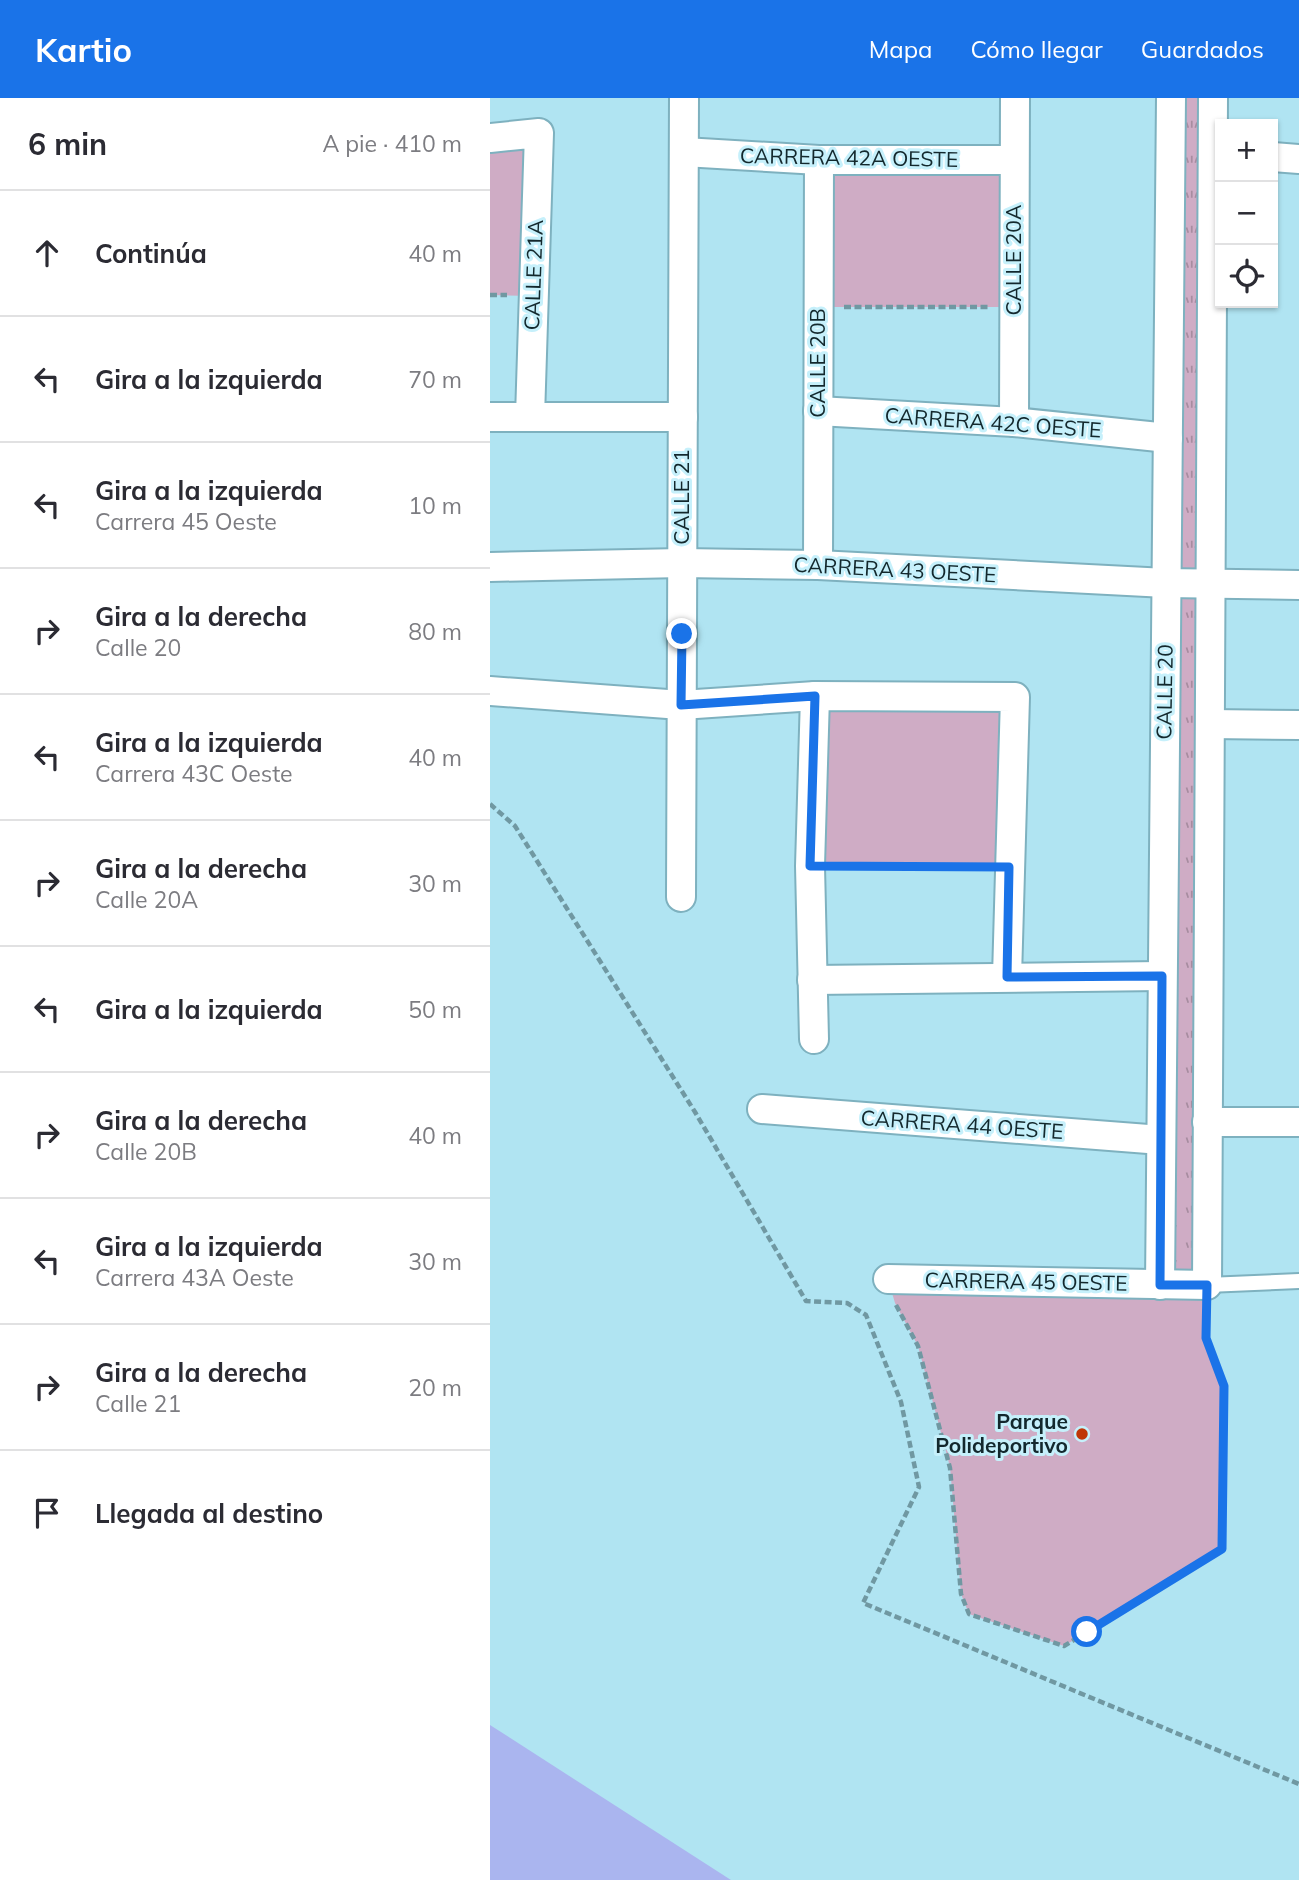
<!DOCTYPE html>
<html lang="es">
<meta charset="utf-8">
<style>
:root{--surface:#fff;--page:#f2f2f3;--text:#2b2b33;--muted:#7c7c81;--line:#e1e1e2;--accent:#1a73e8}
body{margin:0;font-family:Mulish,sans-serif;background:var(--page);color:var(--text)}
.controls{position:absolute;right:21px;top:21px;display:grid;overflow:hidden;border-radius:0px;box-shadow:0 2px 5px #0004}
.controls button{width:63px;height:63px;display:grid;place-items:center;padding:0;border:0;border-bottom:2px solid var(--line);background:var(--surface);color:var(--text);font:35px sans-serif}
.stop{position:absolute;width:21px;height:21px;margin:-16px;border:5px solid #1a73e8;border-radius:50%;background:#fff}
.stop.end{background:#1a73e8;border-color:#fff;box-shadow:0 2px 7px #0008}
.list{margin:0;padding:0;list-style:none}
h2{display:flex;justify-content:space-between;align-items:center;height:91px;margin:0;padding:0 28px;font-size:30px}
h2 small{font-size:23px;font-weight:400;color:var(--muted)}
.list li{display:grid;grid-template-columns:46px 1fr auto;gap:21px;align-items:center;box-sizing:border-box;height:126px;padding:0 28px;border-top:2px solid var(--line)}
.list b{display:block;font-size:26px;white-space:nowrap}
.list p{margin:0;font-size:23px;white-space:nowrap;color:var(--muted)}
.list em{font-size:23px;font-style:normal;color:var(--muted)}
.icon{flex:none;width:38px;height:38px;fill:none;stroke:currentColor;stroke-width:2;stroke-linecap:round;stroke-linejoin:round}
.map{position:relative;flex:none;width:809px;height:1782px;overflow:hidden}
header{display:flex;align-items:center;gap:42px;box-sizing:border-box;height:98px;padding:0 35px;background:var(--accent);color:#fff}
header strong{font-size:33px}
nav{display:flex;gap:38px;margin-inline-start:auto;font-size:24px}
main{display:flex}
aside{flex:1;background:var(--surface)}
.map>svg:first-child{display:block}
</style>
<header>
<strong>Kartio</strong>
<nav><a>Mapa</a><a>Cómo llegar</a><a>Guardados</a></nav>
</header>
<main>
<aside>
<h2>6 min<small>A pie · 410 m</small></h2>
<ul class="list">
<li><svg class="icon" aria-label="ahead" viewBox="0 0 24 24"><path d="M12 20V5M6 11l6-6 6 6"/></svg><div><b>Continúa</b></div><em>40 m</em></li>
<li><svg class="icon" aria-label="left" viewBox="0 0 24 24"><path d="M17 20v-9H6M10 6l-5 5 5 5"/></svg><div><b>Gira a la izquierda</b></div><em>70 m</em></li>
<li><svg class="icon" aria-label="left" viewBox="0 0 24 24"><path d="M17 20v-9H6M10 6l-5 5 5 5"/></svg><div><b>Gira a la izquierda</b><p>Carrera 45 Oeste</p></div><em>10 m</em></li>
<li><svg class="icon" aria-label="right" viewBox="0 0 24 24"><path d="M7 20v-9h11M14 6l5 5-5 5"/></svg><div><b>Gira a la derecha</b><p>Calle 20</p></div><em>80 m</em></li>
<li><svg class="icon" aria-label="left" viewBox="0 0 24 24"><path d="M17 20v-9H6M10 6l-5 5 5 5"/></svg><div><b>Gira a la izquierda</b><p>Carrera 43C Oeste</p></div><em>40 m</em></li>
<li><svg class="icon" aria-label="right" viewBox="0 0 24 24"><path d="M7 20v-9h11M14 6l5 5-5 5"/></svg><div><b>Gira a la derecha</b><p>Calle 20A</p></div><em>30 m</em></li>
<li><svg class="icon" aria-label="left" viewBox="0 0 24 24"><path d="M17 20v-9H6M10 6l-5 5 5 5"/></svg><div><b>Gira a la izquierda</b></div><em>50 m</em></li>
<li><svg class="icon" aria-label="right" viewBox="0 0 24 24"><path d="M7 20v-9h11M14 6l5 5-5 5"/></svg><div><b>Gira a la derecha</b><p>Calle 20B</p></div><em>40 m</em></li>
<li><svg class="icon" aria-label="left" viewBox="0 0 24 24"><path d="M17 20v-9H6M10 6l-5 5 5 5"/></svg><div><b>Gira a la izquierda</b><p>Carrera 43A Oeste</p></div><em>30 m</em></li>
<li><svg class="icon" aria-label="right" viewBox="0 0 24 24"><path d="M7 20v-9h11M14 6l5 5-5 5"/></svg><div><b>Gira a la derecha</b><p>Calle 21</p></div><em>20 m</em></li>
<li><svg class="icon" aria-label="arrive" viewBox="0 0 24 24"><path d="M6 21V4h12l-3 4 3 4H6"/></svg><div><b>Llegada al destino</b></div></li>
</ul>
</aside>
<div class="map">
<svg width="809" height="1782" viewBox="0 0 809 1782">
<defs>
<pattern id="grass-tufts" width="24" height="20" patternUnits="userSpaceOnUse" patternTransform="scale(1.75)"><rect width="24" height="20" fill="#cfacc5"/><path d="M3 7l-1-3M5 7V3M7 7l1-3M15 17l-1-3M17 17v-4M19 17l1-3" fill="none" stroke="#a78ca0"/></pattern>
</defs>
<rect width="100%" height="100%" fill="#b0e4f2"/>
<path fill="url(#grass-tufts)" d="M681,0h42l-6,1187h-47z"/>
<g fill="#cfacc5">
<path d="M49,35l-6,163 -43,-1v-157z"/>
<path d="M329,62h195v147h-196z"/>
<path d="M325,598l200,1 -6,170 -199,-1z"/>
<path d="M398,1181l319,6 -1,52 18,49 -2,163 -158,97 -95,-32 -8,-20 -11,-127 -32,-121 -23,-43z"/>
</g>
<path fill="#aab5ef" d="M0,1627l241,155h-241z"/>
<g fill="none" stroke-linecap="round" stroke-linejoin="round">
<defs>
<path id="service" d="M717,1187l92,-4"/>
<g id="minor">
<path d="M0,40l49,-5 -9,284"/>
<path d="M194,54l135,8h195"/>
<path d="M783,59l26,2"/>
<path d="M328,313l196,11 154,16"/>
<path d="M0,319h193"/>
<path d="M524,324l1,-324"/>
<path d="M328,467l1,-405"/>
<path d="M0,469l192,-4 136,2 348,18 133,2"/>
<path d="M0,593l191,14 134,-9 200,1 -8,280"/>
<path d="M720,626l89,1"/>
<path d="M191,799l3,-799"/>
<path d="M322,882l350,-4"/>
<path d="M324,941l-4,-173 5,-170"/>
<path d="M272,1011l399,31"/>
<path d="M717,1024h92"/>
<path d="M398,1181l319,6 6,-1187"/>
<path d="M670,1187l11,-1187"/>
</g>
</defs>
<use href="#service" stroke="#7eb1bf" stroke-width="18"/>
<use href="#minor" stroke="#7eb1bf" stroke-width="32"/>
<g stroke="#7098a2" stroke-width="4.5" stroke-dasharray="7 3.5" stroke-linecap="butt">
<path d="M0,197h17"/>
<path d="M354,209h145"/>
<path d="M0,706l25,22 180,286 111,189 41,2 19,12 35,87 18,85 -56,116 436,181"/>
<path d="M345,768l149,1"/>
<path d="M406,1207l22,41 32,122 11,126 8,20 95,32 158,-97 2,-163 -18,-49v-27"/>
</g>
<use href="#service" stroke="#fff" stroke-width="14"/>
<use href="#minor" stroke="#fff" stroke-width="28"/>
</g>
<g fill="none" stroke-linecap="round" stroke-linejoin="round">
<path stroke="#1a73e8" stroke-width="9" d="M192,536l-1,71 134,-9 -5,170 199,1 -2,110 155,-1 -2,309h47l-1,53 18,48 -2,163 -135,83"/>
</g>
<circle fill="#bf3606" stroke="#c6f0fb" stroke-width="2.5" cx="592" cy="1336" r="7"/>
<g text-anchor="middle" stroke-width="6" stroke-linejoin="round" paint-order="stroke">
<g font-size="21" fill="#13282d" stroke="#c6f0fb">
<text transform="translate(359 60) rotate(1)" y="7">CARRERA 42A OESTE</text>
<text transform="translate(524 162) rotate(-90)" y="7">CALLE 20A</text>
<text transform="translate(44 177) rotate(-88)" y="7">CALLE 21A</text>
<text transform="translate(328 265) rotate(-90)" y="7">CALLE 20B</text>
<text transform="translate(503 325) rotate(4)" y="7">CARRERA 42C OESTE</text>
<text transform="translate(192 399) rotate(-90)" y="7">CALLE 21</text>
<text transform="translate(405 472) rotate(3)" y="7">CARRERA 43 OESTE</text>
<text transform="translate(675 594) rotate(-89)" y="7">CALLE 20</text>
<text transform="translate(472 1027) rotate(4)" y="7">CARRERA 44 OESTE</text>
<text transform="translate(536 1184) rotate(1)" y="7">CARRERA 45 OESTE</text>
</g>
<g font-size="21" font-weight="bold" fill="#13282d" stroke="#c6f0fb" text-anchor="end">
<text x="578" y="1331">Parque<tspan x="578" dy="24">Polideportivo</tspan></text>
</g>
</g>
</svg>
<div class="controls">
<button>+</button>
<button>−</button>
<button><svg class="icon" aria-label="locate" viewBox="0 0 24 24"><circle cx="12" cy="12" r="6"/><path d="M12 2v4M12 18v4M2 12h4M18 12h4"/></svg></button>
</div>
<div class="stop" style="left:597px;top:1534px"></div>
<div class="stop end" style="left:192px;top:536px"></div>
</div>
</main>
